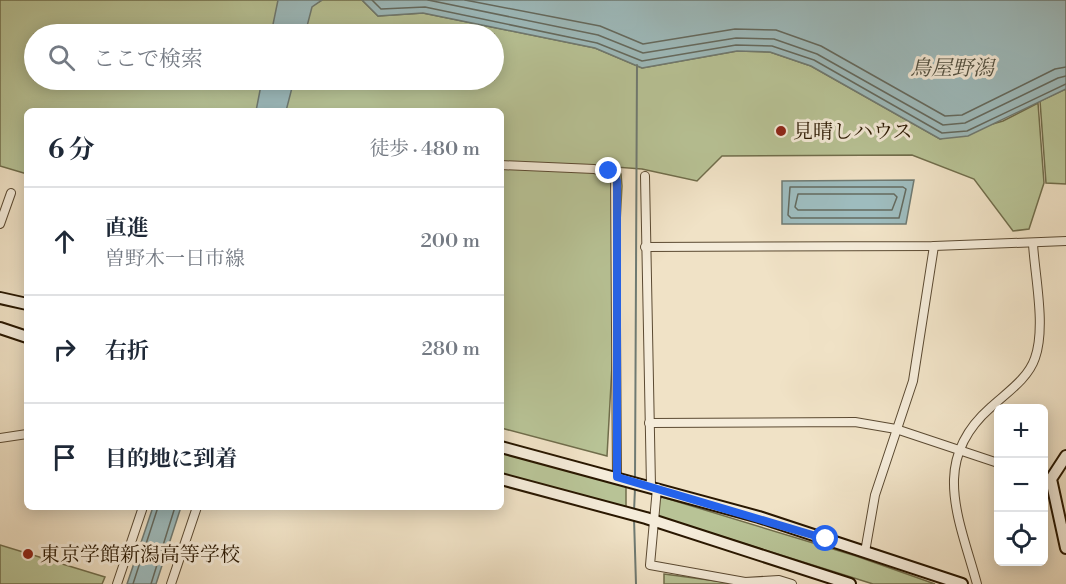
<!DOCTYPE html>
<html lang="ja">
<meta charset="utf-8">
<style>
:root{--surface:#fff;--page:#f2f2f3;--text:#1f2937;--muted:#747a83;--line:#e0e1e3}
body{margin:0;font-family:"Libre Bodoni","Noto Serif JP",serif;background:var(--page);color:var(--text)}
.controls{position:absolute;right:18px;bottom:18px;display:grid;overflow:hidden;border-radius:9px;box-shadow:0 3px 15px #0003}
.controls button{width:54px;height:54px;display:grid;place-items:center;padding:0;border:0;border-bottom:2px solid var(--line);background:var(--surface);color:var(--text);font:30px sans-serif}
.stop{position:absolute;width:18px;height:18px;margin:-14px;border:4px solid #2563eb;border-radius:50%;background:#fff}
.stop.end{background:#2563eb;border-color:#fff;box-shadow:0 2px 6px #0008}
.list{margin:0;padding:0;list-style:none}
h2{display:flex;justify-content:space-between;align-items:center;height:78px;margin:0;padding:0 24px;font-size:26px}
h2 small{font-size:20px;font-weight:400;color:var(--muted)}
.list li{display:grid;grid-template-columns:39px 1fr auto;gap:18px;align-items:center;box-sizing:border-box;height:108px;padding:0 24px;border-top:2px solid var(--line)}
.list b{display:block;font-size:22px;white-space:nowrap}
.list p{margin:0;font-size:20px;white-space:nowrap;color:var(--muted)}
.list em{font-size:20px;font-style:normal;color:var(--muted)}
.icon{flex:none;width:33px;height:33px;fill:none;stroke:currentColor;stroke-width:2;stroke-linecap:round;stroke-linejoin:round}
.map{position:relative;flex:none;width:1066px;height:584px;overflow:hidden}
.search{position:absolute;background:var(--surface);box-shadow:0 3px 15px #0003;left:24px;top:24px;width:480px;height:66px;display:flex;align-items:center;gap:15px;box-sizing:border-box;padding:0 21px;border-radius:33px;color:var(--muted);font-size:22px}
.panel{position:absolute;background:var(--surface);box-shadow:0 3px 15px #0003;left:24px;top:108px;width:480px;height:402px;border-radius:9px}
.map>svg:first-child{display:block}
</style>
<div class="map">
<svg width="1066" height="584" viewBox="0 0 1066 584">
<rect width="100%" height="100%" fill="#f0e2c6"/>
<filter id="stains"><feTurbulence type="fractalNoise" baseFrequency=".00333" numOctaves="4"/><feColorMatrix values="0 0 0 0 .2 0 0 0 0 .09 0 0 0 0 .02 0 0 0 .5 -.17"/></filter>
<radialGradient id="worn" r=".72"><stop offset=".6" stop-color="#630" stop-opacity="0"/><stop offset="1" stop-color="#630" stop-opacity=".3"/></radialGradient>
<g fill="#b8c396" stroke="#706d4b" stroke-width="1.5" fill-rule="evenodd">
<path d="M0,0h301l11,6 10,-6h40l16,16 45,-3 172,35 47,20 95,-17 33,1 41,14 129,73 63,-18 35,-18 6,80 -15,46 -16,2 -39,-52 -62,-24 -190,1 -25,25 -55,-12 -26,-2 5,7 1,12 -15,270 -106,-28v-317h-474v63l-27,-8zM34,34h460v46h-460z"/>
<path d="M1066,89v95l-20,-1 -6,-82z"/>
<path d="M501,452l125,33v23l-125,-33z"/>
<path d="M662,497l194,59 79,28h-62l-216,-68 2,-16z"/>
<path d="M0,545l105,32 -3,7h-102z"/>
<path d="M664,574l75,10h-75z"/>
</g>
<g fill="#9ebcbe" stroke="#6f7a72" stroke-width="1.5">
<path d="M278,0h44l-10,7 -7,27h-34z"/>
<path d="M362,0h704v89l-98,47 -28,3 -129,-73 -41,-14 -33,-1 -95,17 -47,-20 -172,-35 -45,3z"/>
<path d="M262,80h32l-8,31h-30z"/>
<path d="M914,180l-8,44h-124v-43z"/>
<path d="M153,507h28l-25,77h-29z"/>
</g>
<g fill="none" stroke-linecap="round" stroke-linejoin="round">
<g stroke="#646a5f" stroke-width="1.5">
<path d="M372,0l9,9 44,-2 172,36 45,18 94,-16 36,1 42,14 128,73 25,-2 99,-47"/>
<path d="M428,0l170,35 45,18 93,-15 38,1 43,15 126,71 22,-2 93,-45 8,-2"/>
<path d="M465,0l135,26 43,18 92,-15 41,1 45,16 124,70 17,-1 93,-46 11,-2"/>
<path d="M790,187h113l3,2 -7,29h-108l-3,-3z"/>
<path d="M798,194h96l3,3 -5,13h-94l-3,-3z"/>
<path d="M133,584l25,-77"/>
<path d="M151,584l24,-77"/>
</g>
<g stroke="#6f7a72" stroke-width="2">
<path d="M635,479l2,-414"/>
<path d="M634,512l1,-24"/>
<path d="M634,518l2,66"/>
</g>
<defs>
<g id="street">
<path d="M501,165l93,4 21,6 2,302"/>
<path d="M645,176l6,310"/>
<path d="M0,224l11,-31"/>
<path d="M645,247l289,-1 132,-5"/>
<path d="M649,423l206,-1 41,7 102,34"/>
<path d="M0,438l27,-4"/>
<path d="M657,488l-7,77 95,17 34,-2 13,4"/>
<path d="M865,552l10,-57 38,-114 21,-135"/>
<path d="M117,584l26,-77"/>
<path d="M171,584l26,-77"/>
<path d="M977,584c-18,-66 -47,-123 13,-176 16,-15 38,-29 45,-50 11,-31 0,-81 -2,-114"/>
</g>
<g id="secondary">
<path d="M0,298l27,6"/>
<path d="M0,328l27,9"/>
<path d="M501,447l258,70 203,67"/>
<path d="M1066,456l-15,23 15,69"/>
<path d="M501,479l145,39 204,66"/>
</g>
</defs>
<use href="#street" stroke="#5b4a32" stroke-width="10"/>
<use href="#secondary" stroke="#291700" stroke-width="14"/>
<use href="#street" stroke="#f5ecda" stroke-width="8"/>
<use href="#secondary" stroke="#f5ecda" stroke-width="10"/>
</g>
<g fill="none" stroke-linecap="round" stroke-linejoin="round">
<path stroke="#2563eb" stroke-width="8" d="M609,171l6,4 2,6v296l209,62"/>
</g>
<g fill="#8f2418" stroke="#f5ecda" stroke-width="2">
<circle cx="781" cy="131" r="6"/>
<circle cx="28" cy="554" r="6"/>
</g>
<g text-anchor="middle" stroke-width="6" stroke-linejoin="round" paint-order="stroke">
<g font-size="20" fill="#291700" stroke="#f5ecda" text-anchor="start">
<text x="793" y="138">見晴しハウス</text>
<text x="40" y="561">東京学館新潟高等学校</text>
</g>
<g font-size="21" font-style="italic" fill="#525142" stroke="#f5ecda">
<text x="952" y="75">鳥屋野潟</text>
</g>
</g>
<rect width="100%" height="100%" filter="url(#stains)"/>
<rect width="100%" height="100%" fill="url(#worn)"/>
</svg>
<div class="controls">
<button>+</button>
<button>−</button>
<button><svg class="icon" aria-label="locate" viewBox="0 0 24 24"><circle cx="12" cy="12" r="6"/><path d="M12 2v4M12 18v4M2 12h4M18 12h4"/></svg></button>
</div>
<div class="stop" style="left:826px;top:539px"></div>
<div class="stop end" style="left:609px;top:171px"></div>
<div class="search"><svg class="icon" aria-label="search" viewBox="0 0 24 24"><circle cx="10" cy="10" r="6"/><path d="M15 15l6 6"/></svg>ここで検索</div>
<section class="panel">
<h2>6 分<small>徒歩 · 480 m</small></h2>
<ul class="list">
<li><svg class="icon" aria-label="ahead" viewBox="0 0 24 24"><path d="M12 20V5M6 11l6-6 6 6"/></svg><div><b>直進</b><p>曽野木一日市線</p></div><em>200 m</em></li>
<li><svg class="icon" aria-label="right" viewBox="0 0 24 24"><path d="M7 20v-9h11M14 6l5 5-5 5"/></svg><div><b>右折</b></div><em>280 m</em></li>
<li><svg class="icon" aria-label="arrive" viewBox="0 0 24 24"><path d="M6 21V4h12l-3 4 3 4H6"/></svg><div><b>目的地に到着</b></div></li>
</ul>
</section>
</div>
